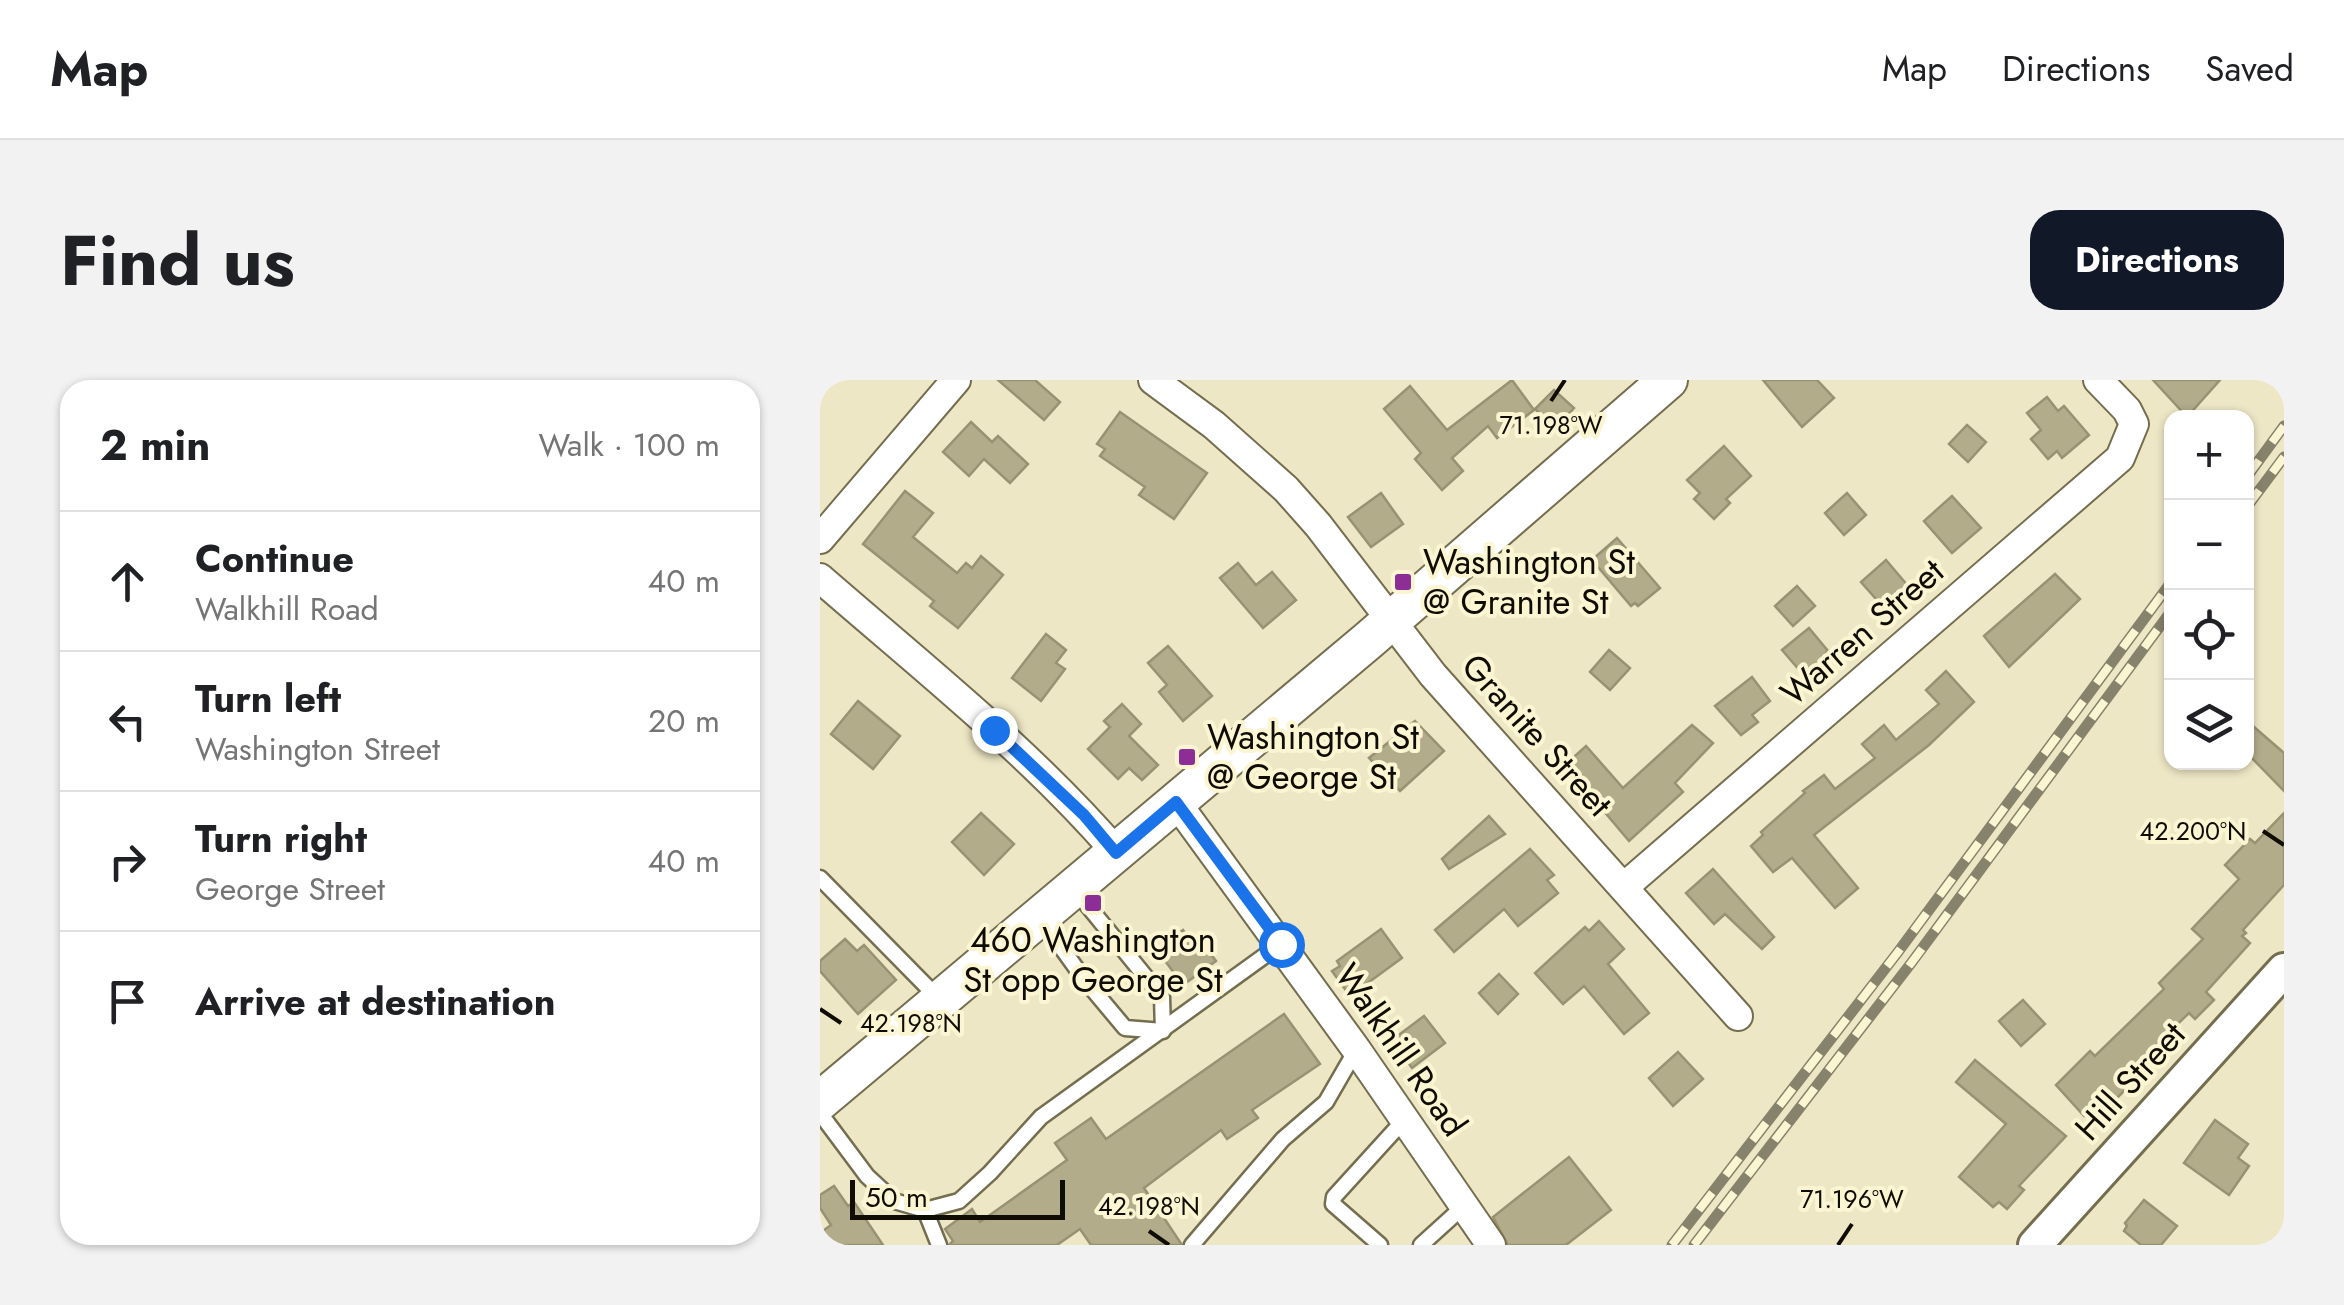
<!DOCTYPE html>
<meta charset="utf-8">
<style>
:root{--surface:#fff;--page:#f2f2f2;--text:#202124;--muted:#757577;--line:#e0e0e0;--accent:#111827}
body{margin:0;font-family:Jost,sans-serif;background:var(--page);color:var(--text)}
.controls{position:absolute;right:30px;top:30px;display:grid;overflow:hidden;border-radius:20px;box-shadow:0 2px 8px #0004}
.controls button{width:90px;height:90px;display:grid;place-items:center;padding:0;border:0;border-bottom:2px solid var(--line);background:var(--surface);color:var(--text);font:50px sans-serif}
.scale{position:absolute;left:30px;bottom:25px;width:215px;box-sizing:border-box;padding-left:10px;border:5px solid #0f0c03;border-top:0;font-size:28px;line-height:35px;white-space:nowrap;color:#0f0c03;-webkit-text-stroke:8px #fbf5d2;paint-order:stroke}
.stop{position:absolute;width:30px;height:30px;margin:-22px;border:8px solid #1a73e8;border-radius:50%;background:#fff}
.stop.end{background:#1a73e8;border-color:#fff;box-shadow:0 2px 10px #0008}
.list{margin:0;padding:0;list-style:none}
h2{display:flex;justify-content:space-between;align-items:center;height:130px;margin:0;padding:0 40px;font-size:42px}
h2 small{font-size:32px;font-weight:400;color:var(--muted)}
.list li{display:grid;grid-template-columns:65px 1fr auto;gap:30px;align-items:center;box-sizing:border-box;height:140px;padding:0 40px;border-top:2px solid var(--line)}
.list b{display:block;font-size:38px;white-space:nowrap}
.list p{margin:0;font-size:32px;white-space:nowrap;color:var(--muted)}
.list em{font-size:32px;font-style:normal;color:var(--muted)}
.icon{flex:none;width:55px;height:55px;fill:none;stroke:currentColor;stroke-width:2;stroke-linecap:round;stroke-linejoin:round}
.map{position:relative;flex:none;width:1464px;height:865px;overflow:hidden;border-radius:30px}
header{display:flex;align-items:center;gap:60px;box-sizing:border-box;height:140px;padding:0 50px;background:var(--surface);border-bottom:2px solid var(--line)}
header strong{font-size:48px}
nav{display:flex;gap:55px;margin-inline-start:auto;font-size:35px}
.intro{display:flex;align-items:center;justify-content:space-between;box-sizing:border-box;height:240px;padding:0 60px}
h1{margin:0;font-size:70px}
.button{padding:25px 45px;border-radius:30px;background:var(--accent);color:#fff;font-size:35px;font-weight:700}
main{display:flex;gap:60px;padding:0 60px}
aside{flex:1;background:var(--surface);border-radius:30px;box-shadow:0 2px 8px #0004}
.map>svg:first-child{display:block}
</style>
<header>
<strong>Map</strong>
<nav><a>Map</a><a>Directions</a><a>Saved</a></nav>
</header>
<div class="intro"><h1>Find us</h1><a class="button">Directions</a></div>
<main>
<aside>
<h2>2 min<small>Walk · 100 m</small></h2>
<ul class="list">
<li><svg class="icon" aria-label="ahead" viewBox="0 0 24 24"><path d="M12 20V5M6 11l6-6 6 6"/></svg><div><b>Continue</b><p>Walkhill Road</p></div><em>40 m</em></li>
<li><svg class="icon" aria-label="left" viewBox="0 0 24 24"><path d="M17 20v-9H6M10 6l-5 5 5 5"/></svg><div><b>Turn left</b><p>Washington Street</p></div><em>20 m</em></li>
<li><svg class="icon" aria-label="right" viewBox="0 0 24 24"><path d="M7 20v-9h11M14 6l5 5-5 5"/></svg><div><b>Turn right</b><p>George Street</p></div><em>40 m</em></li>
<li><svg class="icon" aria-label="arrive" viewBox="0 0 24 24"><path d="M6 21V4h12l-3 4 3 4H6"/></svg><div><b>Arrive at destination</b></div></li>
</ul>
</aside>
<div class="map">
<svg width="1464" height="865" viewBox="0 0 1464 865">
<rect width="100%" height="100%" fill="#eee7c5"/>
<g fill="#b2ac8b" stroke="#989272" stroke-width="2.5">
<path d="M178,0h37l25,22 -16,18z"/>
<path d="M692,0l22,30 -37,28 -9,-12 -36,32 11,13 -21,19 -27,-31 6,-6 -37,-44 26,-23 37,44z"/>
<path d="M943,0h54l17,18 -32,29z"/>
<path d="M1333,0h67l-33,37z"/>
<path d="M734,10l20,18 -18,20 -21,-19z"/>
<path d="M1227,17l11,14 6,-5 25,29 -27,23 -5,-7 -9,8 -17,-20 10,-9 -14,-17z"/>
<path d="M300,32l87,61 -33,46 -35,-24 6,-8 -45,-31 5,-7 -8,-5z"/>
<path d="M151,42l21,20 6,-6 30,28 -18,19 -26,-24 -15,17 -26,-24z"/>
<path d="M1147,45l19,17 -18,20 -19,-18z"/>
<path d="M904,66l27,30 -25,23 4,4 -16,16 -20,-20 6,-6 -13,-13z"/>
<path d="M85,111l28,22 -20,24 44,36 9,-10 6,5 9,-12 22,19 -45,53 -28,-22 4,-5 -71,-57z"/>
<path d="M561,113l22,31 -32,23 -23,-30z"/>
<path d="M1027,113l19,22 -22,20 -19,-22z"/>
<path d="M1132,116l29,32 -29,25 -28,-32z"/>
<path d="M797,158l43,50 -22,18 -3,-3 -4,3 -39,-46z"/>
<path d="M1066,180l23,27 -25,21 -23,-26z"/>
<path d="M418,183l18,22 16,-13 24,28 -33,28 -43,-50z"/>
<path d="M1235,194l25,25 -71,68 -25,-31z"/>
<path d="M977,206l18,20 -22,20 -18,-20z"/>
<path d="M989,248l19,23 -3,3 5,6 -23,19 -25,-29z"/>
<path d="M226,254l20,16 -10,13 9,6 -24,32 -29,-23z"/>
<path d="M348,266l44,50 -29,25 -24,-29 8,-7 -19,-22z"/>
<path d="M789,270l21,18 -20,22 -20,-18z"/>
<path d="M1126,291l28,31 -45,43 -115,90 44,53 -23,20 -43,-50 -19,14 -22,-26 12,-11 -2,-3 44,-39 -2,-2 21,-16 11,14 40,-31 -13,-14 22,-19 12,15 43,-36 -13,-14z"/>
<path d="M932,297l18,24 -18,14 6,7 -17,13 -26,-29z"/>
<path d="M38,321l42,35 -27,33 -42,-35z"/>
<path d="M302,324l19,20 -12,12 29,29 -16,15 -13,-12 -11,11 -30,-30 22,-22 -6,-6z"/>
<path d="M1426,340l38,33v38l-38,-39z"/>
<path d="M595,341l29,30 -44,40 -31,-33z"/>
<path d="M872,345l21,18 -38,40 8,9 -54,49 -64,-76 21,-19 37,42z"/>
<path d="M161,433l33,31 -30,31 -32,-33z"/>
<path d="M1464,433v72l-41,45 3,3 -4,3 8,7 -44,49 8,8 -19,19 -6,-6 -70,68 8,7 -26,26 -7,-8 -10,10 -28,-31 34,-34 5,5 69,-67 -5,-6 44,-44 -11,-10 47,-50 -14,-14 25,-26 5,4z"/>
<path d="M669,436l16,18 -56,35 -7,-10z"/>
<path d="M710,469l24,26 -7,5 11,13 -40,33 -14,-17 -50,43 -19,-22z"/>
<path d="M893,489l61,68 -12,12 -37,-35 -11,10 -28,-31z"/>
<path d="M779,541l25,28 -16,15 41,49 -25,21 -40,-48 -21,18 -28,-31 50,-46 4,4z"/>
<path d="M561,549l21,29 -52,38 -18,-25 8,-5 -3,-5z"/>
<path d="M363,550l13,17 6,-5 14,19 -33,24 -26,-35z"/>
<path d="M25,559l12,12 7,-6 32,35 -38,34 -38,-43v-10z"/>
<path d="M679,594l19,20 -20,20 -19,-21z"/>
<path d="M1203,620l22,24 -24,22 -22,-25z"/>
<path d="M464,634l36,50 -68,46 6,8 -31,21 -6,-9 -77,58 38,57h-91l-11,-16 -23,16h-108l4,-4 -8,-12 27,-20 8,13 87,-62 -12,-17 36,-25 15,21z"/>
<path d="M604,636l21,27 -33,25 -20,-28z"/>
<path d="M858,672l25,27 -30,27 -24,-28z"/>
<path d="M1155,680l91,76 -47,50 5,4 -17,19 -8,-7 -6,5 -34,-30 47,-53 -50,-42z"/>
<path d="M1395,740l33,24 -10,14 11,8 -20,29 -45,-32z"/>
<path d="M749,777l42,53 -45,35h-58l-15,-28z"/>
<path d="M14,806l14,20 6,-4 29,43h-63v-12l11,-8 -11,-17v-13z"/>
<path d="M1324,820l33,26 -16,19h-20l-17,-14 3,-5 -2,-3z"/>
</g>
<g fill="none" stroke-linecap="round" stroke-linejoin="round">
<defs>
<g id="service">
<path d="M0,498l119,121"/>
<path d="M220,538l44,61 41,49 38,3 -1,-34 -87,-107"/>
<path d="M0,733l47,63 27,25 31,9 34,-9 31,-28 51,-56 240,-173"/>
<path d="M105,830l14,35"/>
<path d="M372,865l91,-106 43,-37 30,-52"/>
<path d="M560,865l-47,-41 1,-7 71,-78"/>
<path d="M601,865l43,-39"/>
</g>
<g id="minor">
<path d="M333,0l61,45 72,64 32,36 115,150 305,341"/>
<path d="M0,159l136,-159"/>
<path d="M0,198c101,88 209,173 297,275"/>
<path d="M356,422l180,247 135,196"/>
<path d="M804,507l496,-429 14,-34 -7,-14 -29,-30"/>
</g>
<path id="tertiary" d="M1215,865l249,-275"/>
<path id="secondary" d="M0,721l550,-462 298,-259"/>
</defs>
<use href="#service" stroke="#736e4f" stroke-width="19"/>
<use href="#minor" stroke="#736e4f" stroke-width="32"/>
<use href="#tertiary" stroke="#736e4f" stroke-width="38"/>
<use href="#secondary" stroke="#736e4f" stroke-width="42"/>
<use href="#service" stroke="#fff" stroke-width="14"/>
<use href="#minor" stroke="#fff" stroke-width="28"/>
<use href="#tertiary" stroke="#fff" stroke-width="32"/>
<use href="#secondary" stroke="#fff" stroke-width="38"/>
<defs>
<g id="rail">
<path d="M1426,98l38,-52"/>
<path d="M1426,128l38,-51"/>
<path d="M852,865l226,-293 274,-371"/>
<path d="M874,865l218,-283 260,-352"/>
</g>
</defs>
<use href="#rail" stroke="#87826b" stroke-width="11"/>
<use href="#rail" stroke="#fbf5d2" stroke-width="8" stroke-dasharray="22" stroke-linecap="butt"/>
</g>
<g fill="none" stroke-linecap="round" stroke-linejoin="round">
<path stroke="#1a73e8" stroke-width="12" d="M174,350l90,85 32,38 60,-51 105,142"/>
</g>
<path fill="none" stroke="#0f0c03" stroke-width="4" d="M731,21l14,-21M1443,451l21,14M0,629l21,14M329,851l20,14M1018,865l14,-21"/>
<g fill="#8d2e97" stroke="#fbf5d2" stroke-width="4">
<rect x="573" y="192" width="20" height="20" rx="5"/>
<rect x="357" y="367" width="20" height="20" rx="5"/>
<rect x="263" y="513" width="20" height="20" rx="5"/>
</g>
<g text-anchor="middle" stroke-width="8" stroke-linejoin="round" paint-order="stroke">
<g font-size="35" fill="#0f0c03" stroke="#fbf5d2" text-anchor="start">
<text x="603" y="194">Washington St<tspan x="603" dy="40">@ Granite St</tspan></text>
<text x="387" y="369">Washington St<tspan x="387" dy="40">@ George St</tspan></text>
<text x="273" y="572" text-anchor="middle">460 Washington<tspan x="273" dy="40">St opp George St</tspan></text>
</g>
<g font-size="35" fill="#0f0c03" stroke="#fbf5d2">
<text transform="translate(1042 252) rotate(-41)" y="12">Warren Street</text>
<text transform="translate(717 355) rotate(48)" y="12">Granite Street</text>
<text transform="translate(581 670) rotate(55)" y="12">Walkhill Road</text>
<text transform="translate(1310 701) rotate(-48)" y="12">Hill Street</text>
</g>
</g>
<g font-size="25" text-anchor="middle" fill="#0f0c03" stroke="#fbf5d2" stroke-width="8" stroke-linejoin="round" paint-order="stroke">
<text x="731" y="54">71.198°W</text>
<text x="1373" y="460">42.200°N</text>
<text x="91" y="652">42.198°N</text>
<text x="1032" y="828">71.196°W</text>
<text x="329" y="835">42.198°N</text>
</g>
</svg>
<div class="controls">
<button>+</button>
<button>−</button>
<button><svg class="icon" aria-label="locate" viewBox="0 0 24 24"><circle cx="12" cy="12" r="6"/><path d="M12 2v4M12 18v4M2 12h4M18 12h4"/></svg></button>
<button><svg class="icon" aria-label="layers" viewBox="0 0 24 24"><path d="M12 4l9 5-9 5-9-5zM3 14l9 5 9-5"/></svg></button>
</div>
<div class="scale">50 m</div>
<div class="stop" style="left:461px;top:564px"></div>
<div class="stop end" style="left:174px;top:350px"></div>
</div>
</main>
